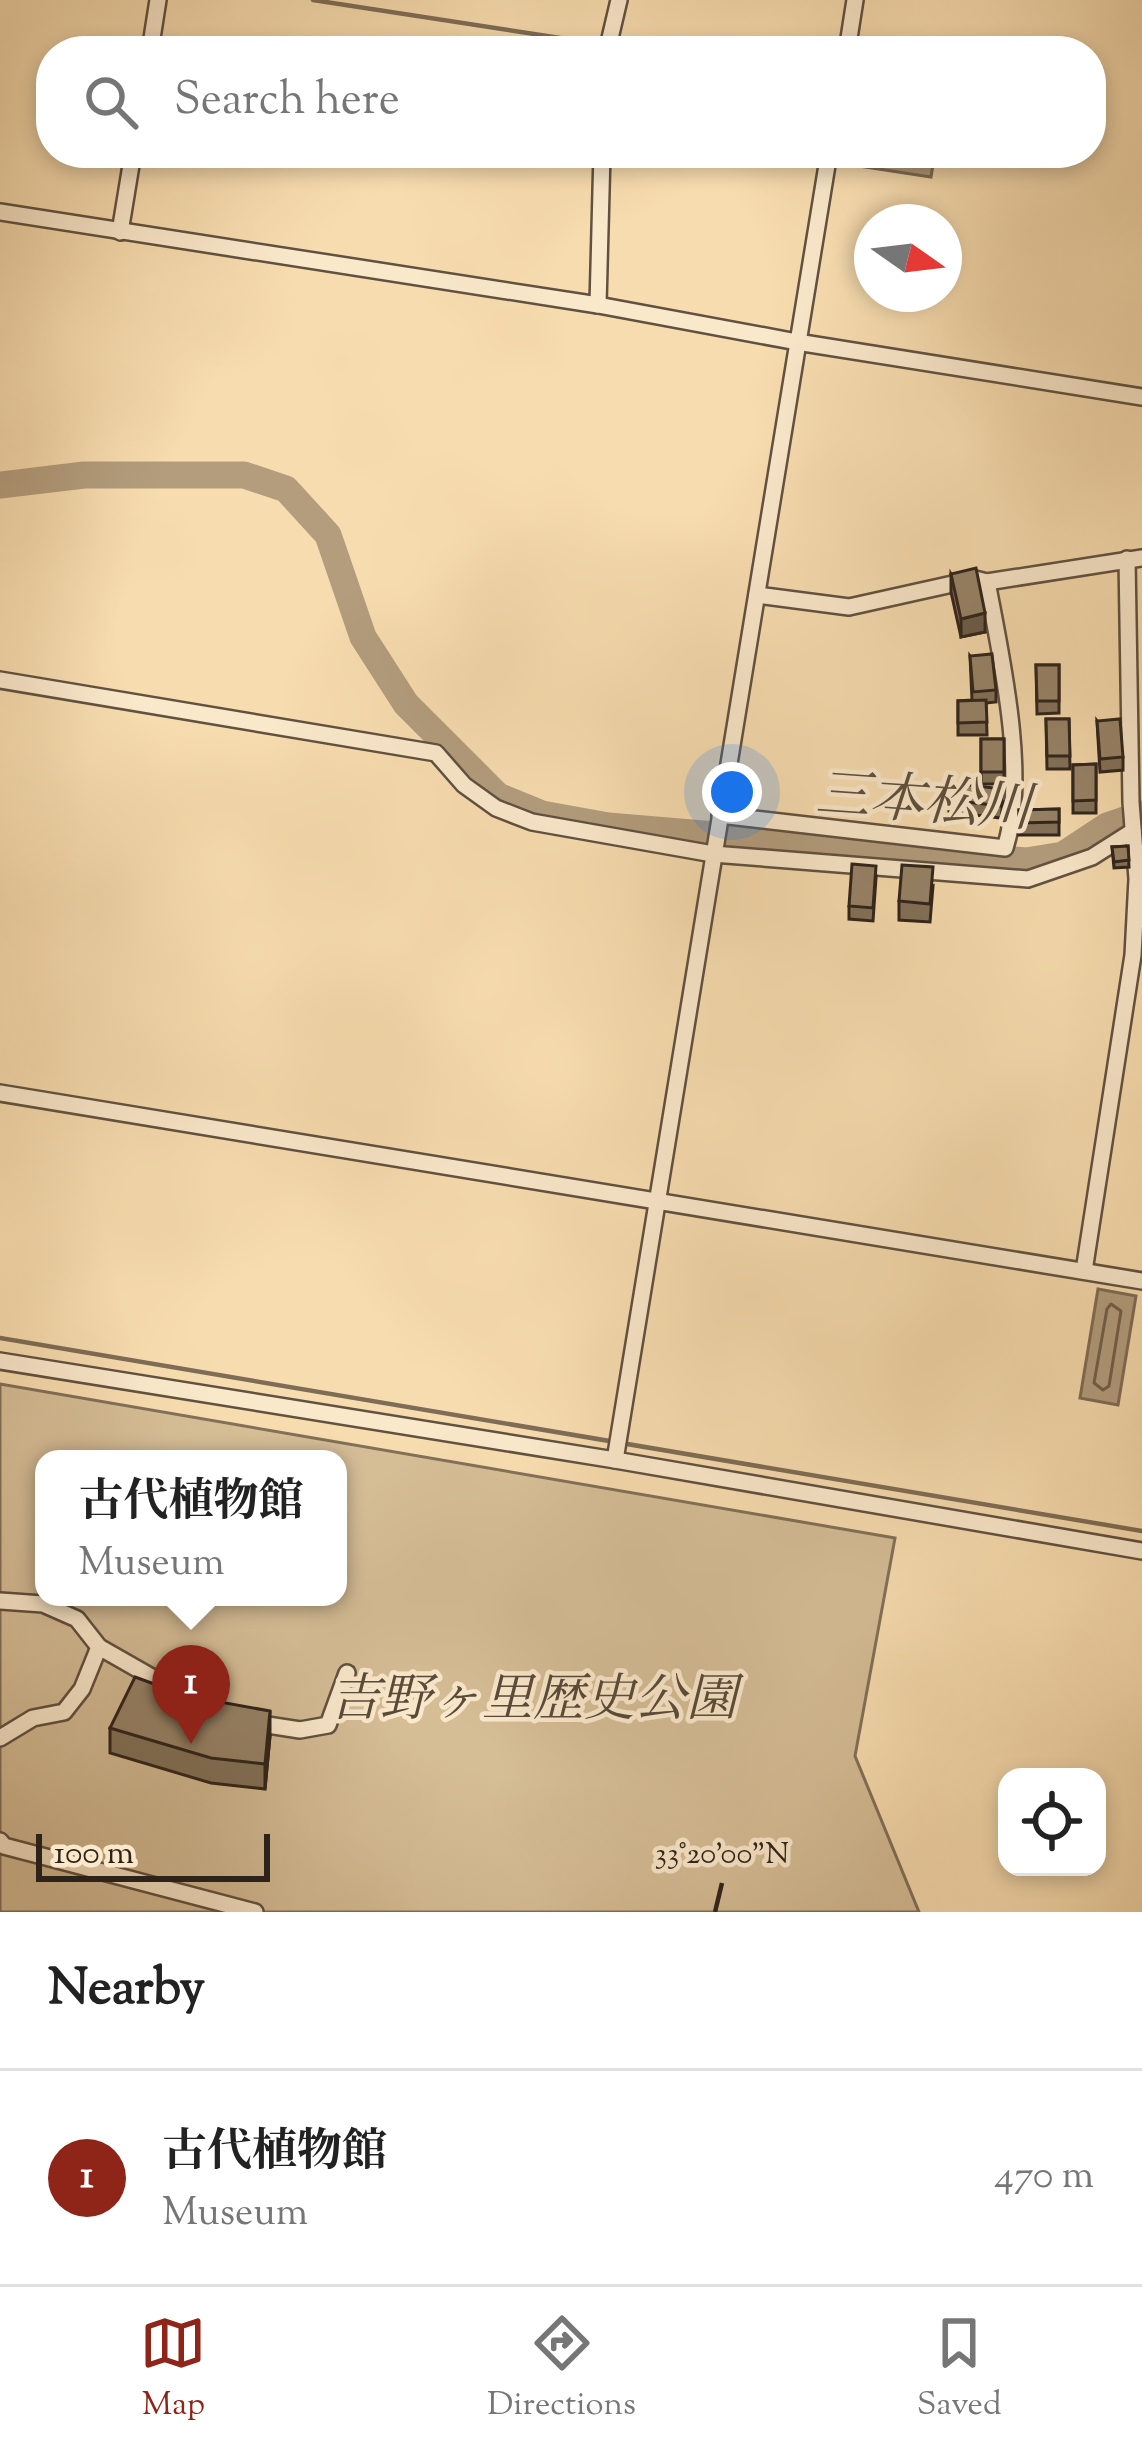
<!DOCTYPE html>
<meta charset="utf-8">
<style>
:root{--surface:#fff;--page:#f2f2f2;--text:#222;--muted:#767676;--line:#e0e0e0;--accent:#8f2418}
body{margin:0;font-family:"Sorts Mill Goudy","Noto Serif JP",serif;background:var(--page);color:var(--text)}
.controls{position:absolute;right:36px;bottom:36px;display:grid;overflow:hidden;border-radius:24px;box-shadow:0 6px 18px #0003}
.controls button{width:108px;height:108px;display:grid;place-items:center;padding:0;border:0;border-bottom:3px solid var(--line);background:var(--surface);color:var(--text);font:60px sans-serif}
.compass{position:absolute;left:854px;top:204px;width:108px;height:108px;border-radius:50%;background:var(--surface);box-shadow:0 6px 18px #0003;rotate:104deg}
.scale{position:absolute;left:36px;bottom:30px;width:234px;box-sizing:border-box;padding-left:12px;border:6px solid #2e231b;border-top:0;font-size:33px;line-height:42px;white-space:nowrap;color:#2e231b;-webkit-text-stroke:9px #fae8cb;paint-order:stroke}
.you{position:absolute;left:732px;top:792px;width:42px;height:42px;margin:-30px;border:9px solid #fff;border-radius:50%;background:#1a73e8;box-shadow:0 0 0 18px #1a73e833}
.badge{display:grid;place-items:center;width:78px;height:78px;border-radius:50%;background:var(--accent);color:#fff;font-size:39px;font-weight:700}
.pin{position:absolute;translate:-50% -99px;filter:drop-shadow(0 3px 6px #0008)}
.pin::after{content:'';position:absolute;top:63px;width:42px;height:36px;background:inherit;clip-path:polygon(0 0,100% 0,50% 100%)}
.popup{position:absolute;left:35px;top:1450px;width:312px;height:156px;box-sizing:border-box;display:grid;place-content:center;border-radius:24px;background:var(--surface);filter:drop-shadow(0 3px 9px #0005);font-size:39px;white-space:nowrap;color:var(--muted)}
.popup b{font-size:45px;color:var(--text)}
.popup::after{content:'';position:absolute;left:50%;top:100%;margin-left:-24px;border:24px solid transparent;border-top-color:var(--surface)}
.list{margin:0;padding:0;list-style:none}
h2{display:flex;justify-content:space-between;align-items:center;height:156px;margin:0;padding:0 48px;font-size:51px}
h2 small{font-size:39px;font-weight:400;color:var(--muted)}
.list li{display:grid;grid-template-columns:78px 1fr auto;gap:36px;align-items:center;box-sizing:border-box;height:216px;padding:0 48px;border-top:3px solid var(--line)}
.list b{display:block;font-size:45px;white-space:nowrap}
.list p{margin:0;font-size:39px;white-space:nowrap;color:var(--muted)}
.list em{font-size:39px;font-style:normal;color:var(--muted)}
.icon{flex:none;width:66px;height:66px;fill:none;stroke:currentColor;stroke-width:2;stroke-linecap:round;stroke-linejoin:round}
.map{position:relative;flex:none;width:1142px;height:1912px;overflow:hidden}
.search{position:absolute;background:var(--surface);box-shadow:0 6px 18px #0003;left:36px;right:36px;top:36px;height:132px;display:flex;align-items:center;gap:30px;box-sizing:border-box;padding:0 42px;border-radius:48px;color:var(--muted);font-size:45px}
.sheet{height:372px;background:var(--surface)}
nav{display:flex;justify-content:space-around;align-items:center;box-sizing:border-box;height:168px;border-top:3px solid var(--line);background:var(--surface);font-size:33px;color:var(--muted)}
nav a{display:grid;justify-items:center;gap:6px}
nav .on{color:var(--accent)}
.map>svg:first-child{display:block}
</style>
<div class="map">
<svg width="1142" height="1912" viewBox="0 0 1142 1912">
<rect width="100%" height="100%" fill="#f7dcaf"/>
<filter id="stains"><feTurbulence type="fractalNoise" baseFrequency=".00167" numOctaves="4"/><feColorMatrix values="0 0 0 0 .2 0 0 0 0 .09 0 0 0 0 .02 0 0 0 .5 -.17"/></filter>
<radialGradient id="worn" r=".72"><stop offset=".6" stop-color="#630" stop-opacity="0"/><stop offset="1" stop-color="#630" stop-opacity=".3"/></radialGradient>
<path fill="#d5bd96" stroke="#827058" stroke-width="3" fill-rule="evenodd" d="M0,1384l895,154 -40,218 64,156h-919zM44,1459h294v138h-294z"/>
<g fill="#b39d7d" stroke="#7e6c56" stroke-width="3">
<path d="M854,153h81l-4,24 -79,-12z"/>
<path d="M1098,1289l38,7 -18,109 -38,-7z"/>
</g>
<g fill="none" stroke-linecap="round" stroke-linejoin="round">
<path stroke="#70604c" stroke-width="3" d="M1111,1304l10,7 -12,75 -6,4 -9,-7 13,-74z"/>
<g stroke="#7e6c56" stroke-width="4.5">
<path d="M313,0l332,51"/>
<path d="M0,1338l1142,193"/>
</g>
<path stroke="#b39d7d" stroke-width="27" d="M0,485l84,-10h160l42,14 42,46 35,102 43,67 92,92 44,18 66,12 418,35 37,-6 44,-29 35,-12"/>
<defs>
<g id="minor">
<path d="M150,51l8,-51"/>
<path d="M607,51l12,-51"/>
<path d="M847,51l8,-51"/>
<path d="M0,212l598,93 199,37 345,55"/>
<path d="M120,232l13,-79"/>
<path d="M598,305l4,-152"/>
<path d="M757,595l92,12 126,-28 12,3 155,-24"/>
<path d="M0,680l436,73 28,32 32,23 36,14 181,32 315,25 64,-22 41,-26"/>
<path d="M720,815l285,33c23,-72 -4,-192 -18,-266"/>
<path d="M0,1093l1142,188"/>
<path d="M1084,1271l49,-316 4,-76 -6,-77 -4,-243"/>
<path d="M0,1361l615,99 527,91"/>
<path d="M615,1460l214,-1307"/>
<path d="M0,1601l43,3 34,15 22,28 100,57"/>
<path d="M249,1722l51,8 28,-5 19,-52"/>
<path d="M0,1738l33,-20 31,-6 18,-23 17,-42"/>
<path d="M0,1841l4,5 251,66"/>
</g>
</defs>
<use href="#minor" stroke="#605140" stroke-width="20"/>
<use href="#minor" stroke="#fae8cb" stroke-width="15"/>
</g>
<g fill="#827159" stroke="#2e231b" stroke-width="3">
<path d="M951,574l34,58 -24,5 -10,-45z"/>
<path d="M970,656l26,34v12l-10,1 1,32h-29v-34l14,-1z"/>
<path d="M1036,665h23v48l-22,1z"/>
<path d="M1046,719h23l1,50h-23z"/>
<path d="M1097,721l26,36v13l-23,2z"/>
<rect x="981" y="739" width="23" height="45"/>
<path d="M1096,764v49h-23v-48z"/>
<path d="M949,800l54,2 -2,16 -52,-6z"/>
<path d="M1059,809v26h-40v-25z"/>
<path d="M1128,846l1,21 -15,1 -2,-21z"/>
<path d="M876,878l-3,43 -24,-2v-13z"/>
<path d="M933,886l-3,36 -31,-2v-19z"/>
<path d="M110,1728l160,8 -5,53 -54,-6 -101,-30z"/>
</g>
<g fill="#6a5c49" stroke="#2e231b" stroke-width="3">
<path d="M985,613v19l-24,5v-18z"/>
<path d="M270,1711v25l-5,53v-25z"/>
</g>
<g fill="#978368" stroke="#2e231b" stroke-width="3">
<path d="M976,568l9,45 -24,6 -10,-45z"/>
<path d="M992,654l4,36 -23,2 -3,-36z"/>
<path d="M1036,665h23v36h-22z"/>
<path d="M986,700l1,22 -29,1v-22z"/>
<path d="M1046,719h23l1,37h-23z"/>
<path d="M1120,719l3,38 -23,2 -3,-38z"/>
<rect x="981" y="739" width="23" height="33"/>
<path d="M1096,764v36l-23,1v-36z"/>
<path d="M951,783l52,6 -2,17 -52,-6z"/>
<path d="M1059,809v13l-40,1v-13z"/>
<path d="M1128,846l1,14 -15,2 -2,-15z"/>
<path d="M852,864l24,2 -3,42 -24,-2z"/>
<path d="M902,865l31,2 -3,37 -31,-3z"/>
<path d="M135,1677l52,19 83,15 -5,53 -54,-6 -101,-30z"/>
</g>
<path fill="none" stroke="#2e231b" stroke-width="4.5" d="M715,1912l7,-29"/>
<g text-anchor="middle" stroke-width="9" stroke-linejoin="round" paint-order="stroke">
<g font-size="51" font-style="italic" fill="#584a3a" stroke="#fae8cb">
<text x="533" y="1715">吉野ヶ里歴史公園</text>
</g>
<g font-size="54" font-style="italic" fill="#5d4e3d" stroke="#fae8cb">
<text transform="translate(924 799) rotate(4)" y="19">三本松川</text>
</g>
</g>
<g font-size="30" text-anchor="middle" fill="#2e231b" stroke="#fae8cb" stroke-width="9" stroke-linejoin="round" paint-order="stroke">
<text x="722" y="1863">33°20'00"N</text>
</g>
<rect width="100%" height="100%" filter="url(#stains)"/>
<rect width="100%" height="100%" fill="url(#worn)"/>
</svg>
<div class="controls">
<button><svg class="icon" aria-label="locate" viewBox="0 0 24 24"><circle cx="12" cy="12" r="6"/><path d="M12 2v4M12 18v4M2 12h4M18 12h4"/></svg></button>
</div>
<svg class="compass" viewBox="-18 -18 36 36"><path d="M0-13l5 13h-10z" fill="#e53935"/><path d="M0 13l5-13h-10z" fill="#767676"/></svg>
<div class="scale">100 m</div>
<div class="you"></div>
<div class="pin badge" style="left:191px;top:1744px">1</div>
<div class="popup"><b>古代植物館</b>Museum</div>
<div class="search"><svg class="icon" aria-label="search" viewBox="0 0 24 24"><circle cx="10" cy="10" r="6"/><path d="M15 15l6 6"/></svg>Search here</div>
</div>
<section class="sheet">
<h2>Nearby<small></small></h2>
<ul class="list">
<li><span class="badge">1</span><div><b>古代植物館</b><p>Museum</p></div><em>470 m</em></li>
</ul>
</section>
<nav>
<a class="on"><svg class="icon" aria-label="map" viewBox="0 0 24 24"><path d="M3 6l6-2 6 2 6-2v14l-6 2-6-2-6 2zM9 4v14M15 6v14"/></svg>Map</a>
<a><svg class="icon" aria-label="directions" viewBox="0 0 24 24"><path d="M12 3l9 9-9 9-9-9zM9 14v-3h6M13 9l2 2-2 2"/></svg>Directions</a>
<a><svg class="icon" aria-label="saved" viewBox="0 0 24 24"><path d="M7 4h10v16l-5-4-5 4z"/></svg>Saved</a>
</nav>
